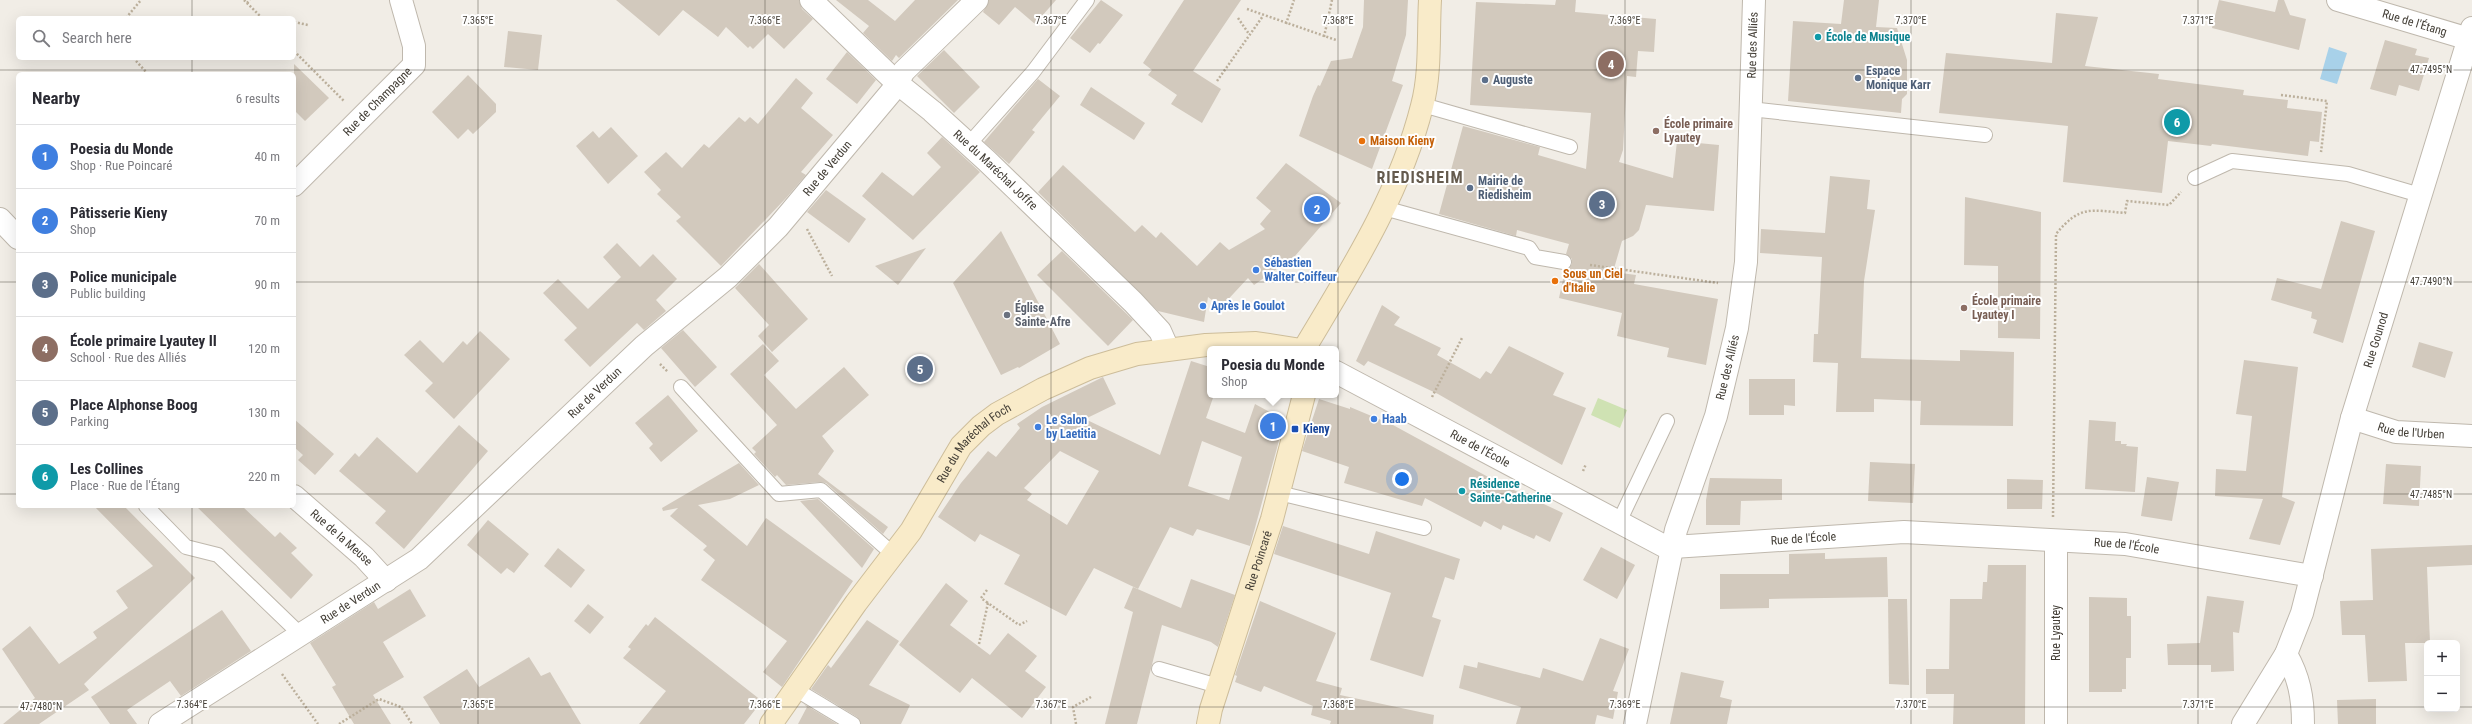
<!DOCTYPE html>
<meta charset="utf-8">
<style>
:root{--surface:#fff;--page:#f2f2f3;--text:#2b2b33;--muted:#7c7c81;--line:#e1e1e2;--accent:#db2777}
body{margin:0;font-family:"Roboto Condensed",sans-serif;background:var(--page);color:var(--text)}
.controls{position:absolute;right:12px;bottom:12px;display:grid;overflow:hidden;border-radius:6px;box-shadow:0 4px 16px #0002}
.controls button{width:36px;height:36px;display:grid;place-items:center;padding:0;border:0;border-bottom:1px solid var(--line);background:var(--surface);color:var(--text);font:20px sans-serif}
.you{position:absolute;left:1402px;top:479px;width:14px;height:14px;margin:-10px;border:3px solid #fff;border-radius:50%;background:#1a73e8;box-shadow:0 0 0 6px #1a73e833}
.badge{display:grid;place-items:center;width:26px;height:26px;border-radius:50%;background:var(--accent);color:#fff;font-size:13px;font-weight:700}
.pin{position:absolute;translate:-50% -50%;border:2px solid #fff;box-shadow:0 1px 4px #0006}
.popup{position:absolute;left:1207px;top:346px;width:132px;height:52px;box-sizing:border-box;display:grid;place-content:center;border-radius:6px;background:var(--surface);filter:drop-shadow(0 1px 3px #0005);font-size:13px;white-space:nowrap;color:var(--muted)}
.popup b{font-size:15px;color:var(--text)}
.popup::after{content:'';position:absolute;left:50%;top:100%;margin-left:-8px;border:8px solid transparent;border-top-color:var(--surface)}
.list{margin:0;padding:0;list-style:none}
h2{display:flex;justify-content:space-between;align-items:center;height:52px;margin:0;padding:0 16px;font-size:17px}
h2 small{font-size:13px;font-weight:400;color:var(--muted)}
.list li{display:grid;grid-template-columns:26px 1fr auto;gap:12px;align-items:center;box-sizing:border-box;height:64px;padding:0 16px;border-top:1px solid var(--line)}
.list b{display:block;font-size:15px;white-space:nowrap}
.list p{margin:0;font-size:13px;white-space:nowrap;color:var(--muted)}
.list em{font-size:13px;font-style:normal;color:var(--muted)}
.icon{flex:none;width:22px;height:22px;fill:none;stroke:currentColor;stroke-width:2;stroke-linecap:round;stroke-linejoin:round}
.map{position:relative;flex:none;width:2472px;height:724px;overflow:hidden}
.search{position:absolute;background:var(--surface);box-shadow:0 4px 16px #0002;left:16px;top:16px;width:280px;height:44px;display:flex;align-items:center;gap:10px;box-sizing:border-box;padding:0 14px;border-radius:6px;color:var(--muted);font-size:15px}
.panel{position:absolute;background:var(--surface);box-shadow:0 4px 16px #0002;left:16px;top:72px;width:280px;height:436px;border-radius:6px}
.map>svg:first-child{display:block}
</style>
<div class="map">
<svg width="2472" height="724" viewBox="0 0 2472 724">
<rect width="100%" height="100%" fill="#f1ede6"/>
<path fill="#cfe2b3" d="M1598,398l29,12 -7,18 -29,-13z"/>
<path fill="#a8d1e9" d="M2329,47l18,6 -10,31 -17,-5z"/>
<g fill="#d2c9bd" fill-rule="evenodd">
<path d="M616,0h183l3,9 11,10 -29,30 -16,-15 -15,15 -3,-3 -2,2 -22,-21 -8,10 -35,-27 -24,26z"/>
<path d="M836,0h32l27,21 20,-21h43l-59,58 -3,-3 -4,6 -29,-28 6,-7z"/>
<path d="M989,0h67l-21,24 -20,-17 -16,18 -16,-13z"/>
<path d="M1101,0l22,15 -23,29 -2,-1 -8,10 -20,-15z"/>
<path d="M1184,0h57l-48,71 28,18 -19,34 -31,-19 6,-9 -29,-20 4,-5 -9,-7z"/>
<path d="M1364,0h44l-2,35 -14,46 11,4 -31,84 -73,-33 14,-40 5,-11 2,1 11,-25 21,-3 11,-31z"/>
<path d="M1556,0h20l-1,12 81,7 -2,33 -16,-1 -2,26 -9,-1 -4,74 -4,12 54,16 4,-37 42,4 -5,66 -68,-6 -7,25 -6,6 -11,5 -9,31 23,3 -2,9 84,15 -12,66 -39,-8 2,-9 -52,-12 5,-23 -63,-15 6,-28 7,-6v-5l-6,-5 3,-10 -52,-14 -1,6 -77,-22 24,-88 77,21 -2,8 48,14 5,-56 -121,-8 6,-103 79,3z"/>
<path d="M1844,0h35l-3,27 21,1 10,32v34l-5,5 -1,14 -113,-12 5,-80 48,3z"/>
<path d="M2219,0l56,12 3,-12h6l6,15 16,4 -7,31 -87,-22z"/>
<path d="M2056,13l42,4 -13,49 74,8 -1,5 86,11 -1,5 45,5 -1,8 35,4 -3,30 -9,-1 -2,15 -96,-12 -1,2 -43,-5 -6,52 -99,-11 5,-56 -129,-13 7,-60 106,10z"/>
<path d="M508,31l34,4 -4,35 -34,-3z"/>
<path d="M2385,40l32,9 -2,6 14,3 -10,33 -20,-6 -3,11 -26,-7z"/>
<path d="M944,50l36,37 -26,26 -37,-37z"/>
<path d="M847,52l29,28 -19,24 -31,-25z"/>
<path d="M294,64l35,34 -24,23 -11,-11z"/>
<path d="M468,75l28,29v8l-23,22 -5,-5 -10,10 -26,-27z"/>
<path d="M796,78l17,15 -12,15 32,27 -32,37 5,3 -19,22 -66,69 -45,-45 5,-4 -24,-23 4,-4 -17,-18 22,-20 16,16 22,-24 5,4 30,-31 6,5 5,-5 8,7z"/>
<path d="M1038,79l22,17 -28,34 3,2 -26,32 -25,-22z"/>
<path d="M1091,87l54,36 -11,17 -54,-35z"/>
<path d="M611,127l27,29 -30,28 -32,-38 17,-15 6,7z"/>
<path d="M942,137l38,35 -67,68 -51,-44 20,-24 31,24 28,-29 -14,-14z"/>
<path d="M1286,163l55,40 -46,53 -41,29 -6,-7 -27,29 -13,-10 -4,25 -46,-11 -120,-119 25,-27 72,67 7,-7 14,13 5,-6 36,34 23,-24 9,8 36,-21 -5,-5 11,-13 -15,-13z"/>
<path d="M1830,176l40,4 -3,29 8,1 -11,71 -3,77 99,3v-11l54,2 -1,74 -93,-1 1,-24 -47,-2v13h-38l2,-49 -25,-1 1,-28h4l4,-77 -62,-4 1,-24 64,4z"/>
<path d="M826,190l40,29 -17,24 -42,-31z"/>
<path d="M1965,197l76,15 -1,127 -42,-1v-72l-34,-1z"/>
<path d="M2341,221l34,10 -32,112 -30,-10 4,-13 -6,-2 1,-6 -41,-12 6,-22 44,11z"/>
<path d="M1001,231l59,113 -41,24 -1,-1 -17,8 -48,-92z"/>
<path d="M617,243l23,24 13,-13 24,25 -21,21 10,11 -22,19 -7,-7 -47,44 -26,-27 13,-12 -34,-35 15,-14 30,30 33,-32 -18,-20z"/>
<path d="M926,248l-28,37 -23,-19z"/>
<path d="M1062,251l71,69 -25,26 -71,-71z"/>
<path d="M759,264l49,55 -36,33 -14,-16 11,-11 -34,-37z"/>
<path d="M1382,305l18,12 -6,8 47,23 -4,7 43,24 6,-8 5,3 18,-28 55,27 -11,22 33,13 -24,57 -124,-71 -70,-33 -4,5 -8,-5z"/>
<path d="M683,330l34,37 -22,20 -34,-39z"/>
<path d="M480,331l30,28 -56,60 -29,-28 8,-8 -29,-28 16,-15 23,23 20,-22 4,4z"/>
<path d="M2419,342l34,10 -8,26 -33,-11z"/>
<path d="M763,344l16,17 -15,14 32,34 48,-42 25,28 -47,41 12,15 -16,23 70,53 -5,7 -57,-51 -6,-1 -34,3 -9,-10 -2,2 -21,-23 2,-2 -4,-4 25,-23 -47,-51z"/>
<path d="M2244,360l54,7 -16,130 13,5 -15,43 -31,-6 14,-40 -48,-3 1,-27 30,2 6,-55 -16,-2z"/>
<path d="M1191,361l19,6v28h4l-8,23 39,15 10,-29 24,13 4,9 -33,120 -53,-17 -4,7 -23,-9 -32,62 -44,-21 -28,48 -62,-32 16,-29 -40,-21 -5,8 -37,-25 23,-34 27,-32 8,6 24,-29 -3,-4 25,-17 61,-30 13,27 -31,15 75,36zM1202,441l40,16 -13,43 -41,-14zM1060,451l39,20 -32,54 -40,-25 5,-6 -8,-6z"/>
<path d="M1749,379h46v27l-11,-1v10h-35z"/>
<path d="M668,395l30,36 -37,31 -12,-14 4,-4 -18,-21z"/>
<path d="M1319,399l31,10v-2l43,18 108,59 62,29 -13,29 -14,-7 -2,4 -31,-14 -2,5 -17,-9 -3,6 -56,-29 -3,8 -78,-23 5,-16 -47,-16z"/>
<path d="M294,419l40,35 -19,21 -17,-15 5,-5 -9,-8z"/>
<path d="M2089,420l27,2 -1,19h6v3h6l-1,2 12,1 -3,45 -50,-3z"/>
<path d="M459,425l29,26 -84,98 -29,-26 11,-12 -47,-40 16,-18 4,4 18,-20 40,36z"/>
<path d="M1870,462l45,2 -2,39 -45,-2z"/>
<path d="M739,463l20,22 -29,14 -32,6 49,41 19,-28 87,63 -71,106 -19,-15 24,-31 -86,-61 14,-20 -12,-10 4,-4 -37,-30 8,-8 -15,3 -1,-3z"/>
<path d="M2386,464l35,2 -2,40 -36,-2z"/>
<path d="M2147,477l32,5 -7,39 -31,-5z"/>
<path d="M1710,478l72,1v21l-41,1 -1,24h-34v-25z"/>
<path d="M2007,479l36,1 -1,29h-35z"/>
<path d="M818,499l56,50 -12,19 -62,-67z"/>
<path d="M94,506h30l71,72 -111,106 5,6 -50,34h-36l32,-26 -33,-49 28,-23 29,38 38,-26 -4,-6 35,-24 -12,-17 37,-25z"/>
<path d="M196,506h46l33,31 5,-5 17,16 -6,5 22,22 -22,24z"/>
<path d="M488,520l41,34 -15,19 -7,-5 -6,6 -34,-29z"/>
<path d="M1283,526l86,28 7,-23 84,28 -6,21 -9,-3 -13,40 9,3 -18,57 -53,-17 21,-67 -117,-39z"/>
<path d="M2472,545v20l-45,2 3,76h-25l2,38 -39,1 -3,-47h-23l-2,-34 33,-1 -2,-51z"/>
<path d="M1601,547l34,18 -18,34 -34,-19z"/>
<path d="M558,548l27,22 -14,18 -27,-22z"/>
<path d="M1825,553v6l62,-2 1,40 -119,2v9l-49,1v-35h69v-20z"/>
<path d="M1988,565h38l-1,159h-72l1,-30h-28v-25h23l1,-70h32l1,-17h4z"/>
<path d="M1191,579l44,16 -17,52 -7,-5 -49,-17 -25,99h-32l28,-112 -9,-4 9,-21 48,21z"/>
<path d="M946,583l22,18 -18,24 40,30 18,-22 29,23 -12,15 21,16 -24,31 -50,-40 -12,15 -61,-48z"/>
<path d="M410,589l16,27 -43,26 21,35 -31,18 18,29h-37l-22,-37 4,-2 -26,-42 64,-41 4,7z"/>
<path d="M2207,596l37,5 -5,32 -6,-1 1,39 -23,1v-7h-43l-1,-21 33,-1z"/>
<path d="M2089,597l38,1v18h4v42h-5v31h-4v3h-33z"/>
<path d="M1888,599h19l2,86 -20,-1z"/>
<path d="M1260,601l76,32 -20,48 26,7 -2,7 94,20 -1,9h-103l1,-3 -20,-6 2,-9 -49,-20 -3,6 -26,-10 2,-6 -2,-1z"/>
<path d="M588,604l16,13 -14,17 -16,-13z"/>
<path d="M222,610l29,41 -70,45 -11,-15 -43,29 10,14h-27l-19,-27z"/>
<path d="M655,617l107,84 -18,23h-105l27,-33 -43,-33 8,-9 -3,-2 18,-23 2,2z"/>
<path d="M867,620l32,21 -30,44 41,20 -9,19h-40l-4,-7 -46,-28 17,-24 3,3z"/>
<path d="M1600,638l29,11 -16,42 5,1 -5,27 -16,-4 -2,9h-79l5,-17 -62,-19 5,-23 13,3 1,-6 62,16 3,-10 40,13z"/>
<path d="M529,657l12,19 9,-4 31,52h-141l-17,-27 44,-28 12,18z"/>
<path d="M1681,672l43,9 -4,16 12,3 -5,24h-57z"/>
<path d="M2376,699v25h-38l-1,-24z"/>
<path d="M804,704l33,20h-39l9,-17z"/>
</g>
<g fill="none" stroke-linecap="round" stroke-linejoin="round">
<defs>
<g id="lane">
<path d="M1423,105l147,42"/>
<path d="M1750,109l235,26"/>
<path d="M969,144l64,-72 54,-72"/>
<path d="M2195,178l37,-17 116,13 72,21"/>
<path d="M1384,208l145,40 6,9 29,5"/>
<path d="M681,387l98,107 42,-4 73,65"/>
<path d="M1279,493l145,35"/>
<path d="M146,506l40,41 32,8 82,79"/>
<path d="M1619,522l48,-101"/>
<path d="M1159,669l59,17"/>
<path d="M795,689l58,35"/>
</g>
<g id="street">
<path id="s1" d="M811,0l86,83 35,28 55,50 146,141 27,29 8,18"/>
<path id="s2" d="M2338,0l131,39"/>
<path id="s3" d="M294,185l120,-120v-19l-13,-46"/>
<path d="M0,219l18,19"/>
<path id="s4" d="M1336,372l328,174 9,1 231,-15 221,12 187,32"/>
<path id="s5" d="M2352,418l44,14 76,4"/>
<path id="s6" d="M294,496l70,61 22,24"/>
<path d="M2286,654c13,23 17,43 17,70"/>
<path id="s7" d="M160,724l259,-165 225,-213 84,-69 50,-50 115,-137 11,-19 73,-71"/>
<path id="s8" d="M1635,724l41,-194 40,-114 21,-88 9,-66 8,-262"/>
<path d="M2056,724v-182"/>
<path id="s9" d="M2243,724l43,-70 16,-41 50,-195 120,-390"/>
</g>
<g id="secondary">
<path d="M1304,349c46,-77 96,-155 118,-243 9,-33 6,-72 8,-106"/>
<path id="s10" d="M771,724l85,-121 55,-72 50,-85 20,-20 16,-12 46,-25 47,-21 47,-14 69,-9 50,-2 39,6"/>
<path id="s11" d="M1208,724l3,-15 61,-190 32,-124"/>
</g>
</defs>
<use href="#lane" stroke="#bfb8ad" stroke-width="16"/>
<use href="#street" stroke="#bfb8ad" stroke-width="24"/>
<use href="#secondary" stroke="#cdbd9a" stroke-width="24"/>
<g stroke="#bcb09c" stroke-width="2.5" stroke-dasharray="2 2" stroke-linecap="butt">
<path d="M244,0l18,18"/>
<path d="M247,3l3,-3"/>
<path d="M1247,9l89,31"/>
<path d="M126,18l15,-18"/>
<path d="M1238,18l11,16"/>
<path d="M294,22l14,3"/>
<path d="M1286,24l8,-24"/>
<path d="M1324,37l8,-37"/>
<path d="M294,51l50,50"/>
<path d="M136,61l12,13"/>
<path d="M1217,81l46,-65"/>
<path d="M2281,95l46,6 -6,51"/>
<path d="M807,229l25,47"/>
<path d="M1590,265l128,18"/>
<path d="M660,364l8,8"/>
<path d="M1432,397l30,-59"/>
<path d="M1583,471l3,-7"/>
<path d="M2053,517l3,-283c24,-29 34,-24 69,-21l2,-12 42,4 12,-13"/>
<path d="M987,590l-6,8 7,5"/>
<path d="M979,644l9,-41 31,22 8,-4"/>
<path d="M282,674l36,50"/>
<path d="M339,724l40,-25 22,8 11,17"/>
<path d="M1076,724l-3,-17 18,-10"/>
</g>
<use href="#lane" stroke="#fff" stroke-width="14"/>
<use href="#street" stroke="#fff" stroke-width="22"/>
<use href="#secondary" stroke="#f9ebc9" stroke-width="22"/>
</g>
<path fill="none" stroke="#433e36" stroke-width="1" stroke-opacity="0.45" d="M192,0v18M478,0v724M765,0v724M1051,0v724M1338,0v724M1625,0v724M1911,0v724M2198,0v724M192,58v16M0,70h2472M0,282h18M294,282h2178M0,494h18M294,494h2178M192,506v218M0,707h2427M2457,707h15"/>
<g fill="#0f9aa8" stroke="#fff" stroke-width="1.5">
<circle cx="1818" cy="37" r="4"/>
<circle cx="1462" cy="491" r="4"/>
</g>
<g fill="#5c6f8a" stroke="#fff" stroke-width="1.5">
<circle cx="1858" cy="78" r="4"/>
<circle cx="1485" cy="80" r="4"/>
<circle cx="1470" cy="188" r="4"/>
</g>
<g fill="#8d6e63" stroke="#fff" stroke-width="1.5">
<circle cx="1656" cy="131" r="4"/>
<circle cx="1964" cy="308" r="4"/>
</g>
<g fill="#e8710a" stroke="#fff" stroke-width="1.5">
<circle cx="1362" cy="141" r="4"/>
<circle cx="1555" cy="281" r="4"/>
</g>
<g fill="#3f7fe0" stroke="#fff" stroke-width="1.5">
<circle cx="1256" cy="270" r="4"/>
<circle cx="1203" cy="306" r="4"/>
<circle cx="1374" cy="419" r="4"/>
<circle cx="1038" cy="427" r="4"/>
</g>
<circle fill="#6b7280" stroke="#fff" stroke-width="1.5" cx="1007" cy="315" r="4"/>
<rect fill="#1a4fb4" stroke="#fff" stroke-width="1.5" x="1291" y="425" width="8" height="8" rx="2"/>
<g text-anchor="middle" stroke-width="4" stroke-linejoin="round" paint-order="stroke">
<g font-size="12" fill="#433e36" stroke="#fff">
<text dy="4" stroke="none"><textPath href="#s2" startOffset="80">Rue de l'Étang</textPath></text>
<text dy="4" stroke="none"><textPath href="#s8" startOffset="693">Rue des Alliés</textPath></text>
<text dy="4" stroke="none"><textPath href="#s3" startOffset="118">Rue de Champagne</textPath></text>
<text dy="4" stroke="none"><textPath href="#s7" startOffset="873">Rue de Verdun</textPath></text>
<text dy="4" stroke="none"><textPath href="#s1" startOffset="251">Rue du Maréchal Joffre</textPath></text>
<text dy="4" stroke="none"><textPath href="#s9" startOffset="409">Rue Gounod</textPath></text>
<text dy="4" stroke="none"><textPath href="#s8" startOffset="369">Rue des Alliés</textPath></text>
<text dy="4" stroke="none"><textPath href="#s7" startOffset="549">Rue de Verdun</textPath></text>
<text dy="4" stroke="none"><textPath href="#s5" startOffset="61">Rue de l'Urben</textPath></text>
<text dy="4" stroke="none"><textPath href="#s10" startOffset="348">Rue du Maréchal Foch</textPath></text>
<text dy="4" stroke="none"><textPath href="#s4" startOffset="163">Rue de l'École</textPath></text>
<text dy="4" stroke="none"><textPath href="#s6" startOffset="63">Rue de la Meuse</textPath></text>
<text dy="4" stroke="none"><textPath href="#s4" startOffset="511">Rue de l'École</textPath></text>
<text dy="4" stroke="none"><textPath href="#s4" startOffset="835">Rue de l'École</textPath></text>
<text dy="4" stroke="none"><textPath href="#s11" startOffset="171">Rue Poincaré</textPath></text>
<text dy="4" stroke="none"><textPath href="#s7" startOffset="226">Rue de Verdun</textPath></text>
<text transform="translate(2056 633) rotate(-90)" y="4">Rue Lyautey</text>
</g>
<g font-size="12" font-weight="bold" fill="#0d838f" stroke="#fff" text-anchor="start">
<text x="1826" y="41">École de Musique</text>
<text x="1470" y="488">Résidence<tspan x="1470" dy="14">Sainte-Catherine</tspan></text>
</g>
<g font-size="12" font-weight="bold" fill="#4e5e75" stroke="#fff" text-anchor="start">
<text x="1866" y="75">Espace<tspan x="1866" dy="14">Monique Karr</tspan></text>
<text x="1493" y="84">Auguste</text>
<text x="1478" y="185">Mairie de<tspan x="1478" dy="14">Riedisheim</tspan></text>
</g>
<g font-size="12" font-weight="bold" fill="#785e54" stroke="#fff" text-anchor="start">
<text x="1664" y="128">École primaire<tspan x="1664" dy="14">Lyautey</tspan></text>
<text x="1972" y="305">École primaire<tspan x="1972" dy="14">Lyautey I</tspan></text>
</g>
<g font-size="12" font-weight="bold" fill="#c56008" stroke="#fff" text-anchor="start">
<text x="1370" y="145">Maison Kieny</text>
<text x="1563" y="278">Sous un Ciel<tspan x="1563" dy="14">d'Italie</tspan></text>
</g>
<g font-size="12" font-weight="bold" fill="#366cbe" stroke="#fff" text-anchor="start">
<text x="1264" y="267">Sébastien<tspan x="1264" dy="14">Walter Coiffeur</tspan></text>
<text x="1211" y="310">Après le Goulot</text>
<text x="1382" y="423">Haab</text>
<text x="1046" y="424">Le Salon<tspan x="1046" dy="14">by Laetitia</tspan></text>
</g>
<g font-size="12" font-weight="bold" fill="#5b616d" stroke="#fff" text-anchor="start">
<text x="1015" y="312">Église<tspan x="1015" dy="14">Sainte-Afre</tspan></text>
</g>
<g font-size="12" font-weight="bold" fill="#164399" stroke="#fff" text-anchor="start">
<text x="1303" y="433">Kieny</text>
</g>
<g font-size="16" font-weight="bold" letter-spacing="1" fill="#655b4e" stroke="#fff">
<text x="1420" y="183">RIEDISHEIM</text>
</g>
</g>
<g font-size="10" text-anchor="middle" fill="#433e36" stroke="#fff" stroke-width="4" stroke-linejoin="round" paint-order="stroke">
<text x="478" y="24">7.365°E</text>
<text x="765" y="24">7.366°E</text>
<text x="1051" y="24">7.367°E</text>
<text x="1338" y="24">7.368°E</text>
<text x="1625" y="24">7.369°E</text>
<text x="1911" y="24">7.370°E</text>
<text x="2198" y="24">7.371°E</text>
<text x="2431" y="73">47.7495°N</text>
<text x="2431" y="285">47.7490°N</text>
<text x="2431" y="498">47.7485°N</text>
<text x="192" y="708">7.364°E</text>
<text x="478" y="708">7.365°E</text>
<text x="765" y="708">7.366°E</text>
<text x="1051" y="708">7.367°E</text>
<text x="1338" y="708">7.368°E</text>
<text x="1625" y="708">7.369°E</text>
<text x="1911" y="708">7.370°E</text>
<text x="2198" y="708">7.371°E</text>
<text x="41" y="710">47.7480°N</text>
</g>
</svg>
<div class="controls">
<button>+</button>
<button>−</button>
</div>
<div class="you"></div>
<div class="pin badge" style="left:1273px;top:426px;background:#3f7fe0">1</div>
<div class="popup"><b>Poesia du Monde</b>Shop</div>
<div class="pin badge" style="left:1317px;top:209px;background:#3f7fe0">2</div>
<div class="pin badge" style="left:1602px;top:204px;background:#5c6f8a">3</div>
<div class="pin badge" style="left:1611px;top:64px;background:#8d6e63">4</div>
<div class="pin badge" style="left:920px;top:369px;background:#5c6f8a">5</div>
<div class="pin badge" style="left:2177px;top:122px;background:#0f9aa8">6</div>
<div class="search"><svg class="icon" aria-label="search" viewBox="0 0 24 24"><circle cx="10" cy="10" r="6"/><path d="M15 15l6 6"/></svg>Search here</div>
<section class="panel">
<h2>Nearby<small>6 results</small></h2>
<ul class="list">
<li><span class="badge" style="background:#3f7fe0">1</span><div><b>Poesia du Monde</b><p>Shop · Rue Poincaré</p></div><em>40 m</em></li>
<li><span class="badge" style="background:#3f7fe0">2</span><div><b>Pâtisserie Kieny</b><p>Shop</p></div><em>70 m</em></li>
<li><span class="badge" style="background:#5c6f8a">3</span><div><b>Police municipale</b><p>Public building</p></div><em>90 m</em></li>
<li><span class="badge" style="background:#8d6e63">4</span><div><b>École primaire Lyautey II</b><p>School · Rue des Alliés</p></div><em>120 m</em></li>
<li><span class="badge" style="background:#5c6f8a">5</span><div><b>Place Alphonse Boog</b><p>Parking</p></div><em>130 m</em></li>
<li><span class="badge" style="background:#0f9aa8">6</span><div><b>Les Collines</b><p>Place · Rue de l'Étang</p></div><em>220 m</em></li>
</ul>
</section>
</div>
